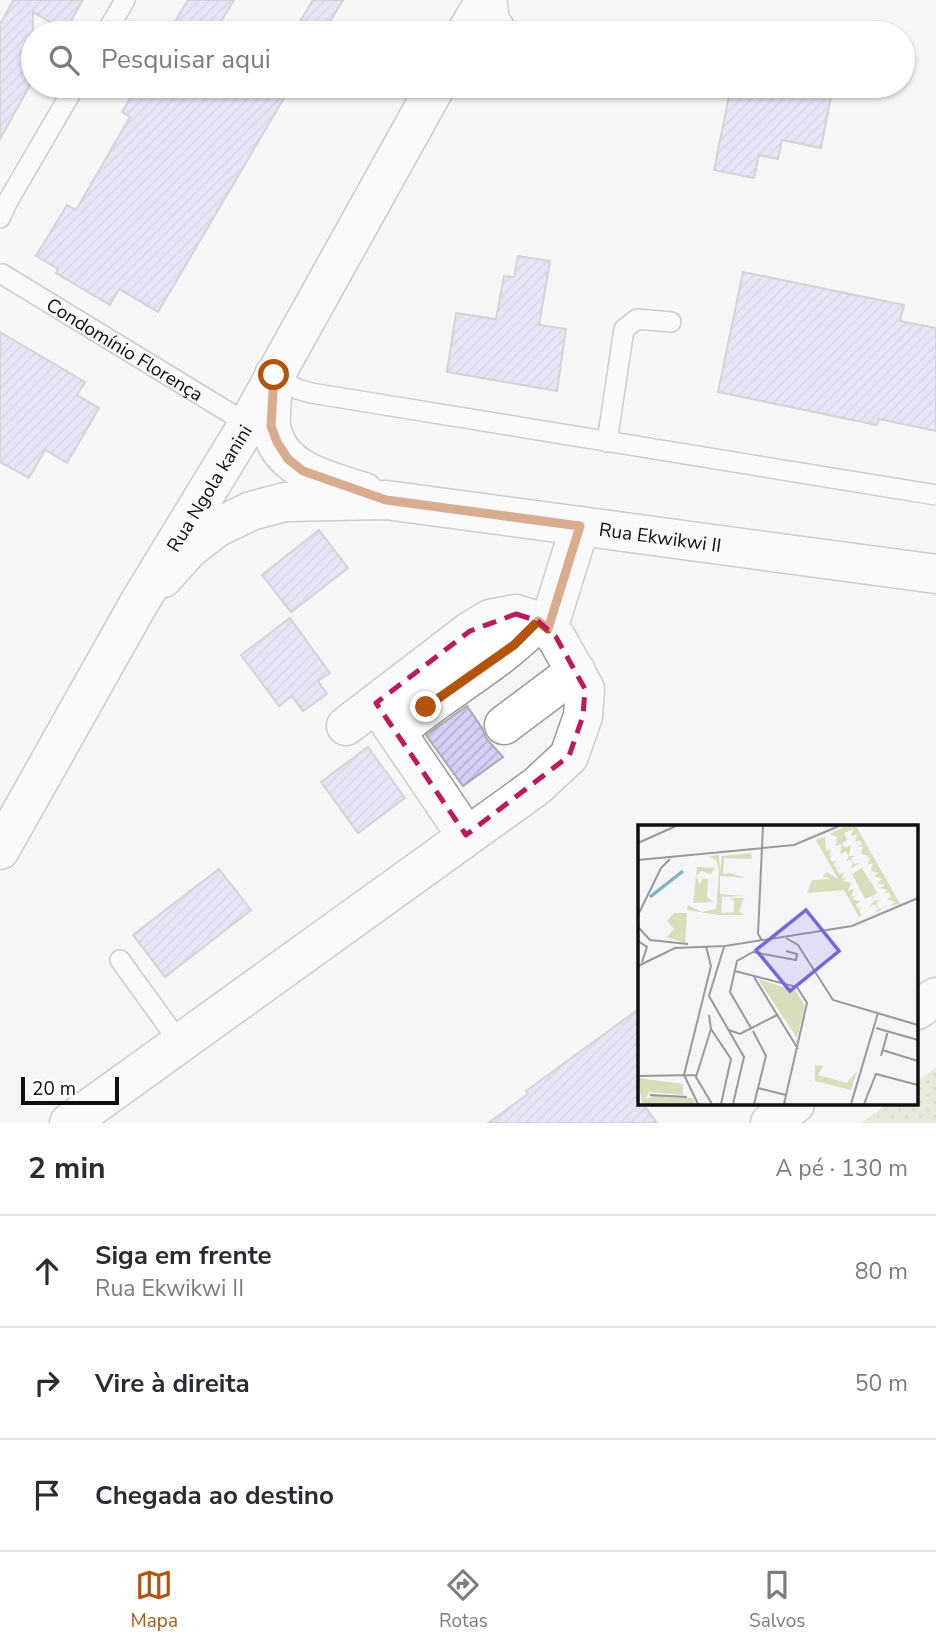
<!DOCTYPE html>
<html lang="pt">
<meta charset="utf-8">
<style>
:root{--surface:#fff;--page:#f7f7f7;--text:#2b2b33;--muted:#7c7c81;--line:#e1e1e2;--accent:#b45309}
body{margin:0;font-family:"Nunito Sans",sans-serif;background:var(--page);color:var(--text)}
.scale{position:absolute;left:21px;bottom:18px;width:98px;box-sizing:border-box;padding-left:7px;border:4px solid #0f0f10;border-top:0;font-size:19px;line-height:24px;white-space:nowrap;color:#0f0f10;-webkit-text-stroke:5px #fff;paint-order:stroke}
.stop{position:absolute;width:21px;height:21px;margin:-16px;border:5px solid #b45309;border-radius:50%;background:#fff}
.stop.end{background:#b45309;border-color:#fff;box-shadow:0 2px 7px #0008}
.list{margin:0;padding:0;list-style:none}
h2{display:flex;justify-content:space-between;align-items:center;height:91px;margin:0;padding:0 28px;font-size:30px}
h2 small{font-size:23px;font-weight:400;color:var(--muted)}
.list li{display:grid;grid-template-columns:46px 1fr auto;gap:21px;align-items:center;box-sizing:border-box;height:112px;padding:0 28px;border-top:2px solid var(--line)}
.list b{display:block;font-size:26px;white-space:nowrap}
.list p{margin:0;font-size:23px;white-space:nowrap;color:var(--muted)}
.list em{font-size:23px;font-style:normal;color:var(--muted)}
.icon{flex:none;width:38px;height:38px;fill:none;stroke:currentColor;stroke-width:2;stroke-linecap:round;stroke-linejoin:round}
.map{position:relative;flex:none;width:936px;height:1123px;overflow:hidden}
.search{position:absolute;background:var(--surface);box-shadow:0 2px 5px #0004;left:21px;right:21px;top:21px;height:77px;display:flex;align-items:center;gap:18px;box-sizing:border-box;padding:0 24px;border-radius:38px;color:var(--muted);font-size:26px}
.sheet{height:427px;background:var(--surface)}
nav{display:flex;justify-content:space-around;align-items:center;box-sizing:border-box;height:98px;border-top:2px solid var(--line);background:var(--surface);font-size:19px;color:var(--muted)}
nav a{display:grid;justify-items:center;gap:4px}
nav .on{color:var(--accent)}
.map>svg:first-child{display:block}
</style>
<div class="map">
<svg width="936" height="1123" viewBox="0 0 936 1123">
<defs>
<pattern id="green-dots" width="8" height="8" patternUnits="userSpaceOnUse" patternTransform="scale(1.75)"><rect width="8" height="8" fill="#d8ddba"/><path d="M2 2h.1M6 6h.1" fill="none" stroke="#b8bc9f" stroke-width="1.8" stroke-linecap="round"/></pattern>
<pattern id="building-hatch" width="6" height="6" patternUnits="userSpaceOnUse" patternTransform="scale(1.75)"><rect width="6" height="6" fill="#d5cef6"/><path d="M-1 1l2-2M0 6l6-6M5 7l2-2" fill="none" stroke="#b6b0d2"/></pattern>
</defs>
<rect width="100%" height="100%" fill="#f5f5f7"/>
<path fill="url(#green-dots)" d="M936,1067v56h-75l26,-19h30v-22z"/>
<g fill="url(#building-hatch)" stroke="#aaaaab" stroke-width="2">
<path d="M12,0h71l-18,31 -32,-19v68l-33,59v-115l13,-23z"/>
<path d="M188,0h46l-20,33h-46z"/>
<path d="M313,0h30l-20,33h-30z"/>
<path d="M138,86h153l-133,226 -39,-23 -9,16 -54,-32 2,-4 -22,-13 31,-51 9,5 54,-93 -8,-5z"/>
<path d="M731,86h102l-12,62 -39,-8 -4,19 -19,-4 -5,23 -40,-8z"/>
<path d="M518,256l32,5 -11,64 27,4 -9,62 -110,-19 9,-59 40,6 8,-43 10,1z"/>
<path d="M743,272l161,33 -4,16 36,7v103l-57,-12 -2,6 -159,-33z"/>
<path d="M0,332l85,50 -8,13 22,13 -32,55 -22,-13 -16,28 -29,-16z"/>
<path d="M319,530l29,38 -57,44 -29,-37z"/>
<path d="M290,618l40,55 -12,8 9,13 -24,17 -11,-15 -13,10 -38,-51z"/>
<path d="M467,706l15,22 4,10 17,19 -40,29 -37,-51z"/>
<path d="M368,747l37,51 -47,35 -37,-51z"/>
<path d="M219,869l32,41 -86,67 -32,-42z"/>
<path d="M640,1008v96h3l14,19h-169l40,-29 -2,-3z"/>
</g>
<g fill="none" stroke-linecap="round" stroke-linejoin="round">
<defs>
<g id="service">
<path d="M497,0l2,17 10,16"/>
<path d="M106,33l19,-33"/>
<path d="M0,218l8,-17 67,-115"/>
<path id="s1" d="M2,274l246,150"/>
<path d="M274,375l23,14 14,4 625,102"/>
<path d="M607,442l17,-113 13,-10 34,3"/>
<path d="M120,960l60,83"/>
</g>
<g id="minor">
<path d="M548,629l32,-103"/>
<path d="M381,710l85,125"/>
<path d="M504,725l72,-54"/>
<path d="M396,732c45,-40 101,-67 142,-111"/>
<path d="M917,1010l19,-13"/>
<path d="M69,1123l468,-337 32,-30 14,-40 2,-27 -29,-52 -18,-16 -22,-7 -26,5 -20,12 -124,95"/>
<path d="M770,1123l25,-19"/>
</g>
<g id="tertiary">
<path d="M274,375c-1,16 -4,34 -3,50 6,46 57,55 93,67"/>
<path id="s2" d="M163,578l26,-29 27,-21 35,-17 34,-9 101,-2 550,74"/>
</g>
<g id="secondary">
<path d="M466,33l19,-33"/>
<path id="s3" d="M0,850l139,-247 109,-179 188,-338"/>
</g>
</defs>
<use href="#service" stroke="#999a9b" stroke-width="22"/>
<use href="#minor" stroke="#999a9b" stroke-width="41"/>
<use href="#tertiary" stroke="#999a9b" stroke-width="41"/>
<use href="#secondary" stroke="#999a9b" stroke-width="41"/>
<use href="#service" stroke="#fff" stroke-width="19"/>
<use href="#minor" stroke="#fff" stroke-width="38"/>
<use href="#tertiary" stroke="#fff" stroke-width="38"/>
<use href="#secondary" stroke="#fff" stroke-width="38"/>
</g>
<g fill="none" stroke-linecap="round" stroke-linejoin="round">
<path stroke="#b45309" stroke-width="9" d="M274,375l-3,51 6,16 11,17 15,12 83,29 194,26 -32,103 -10,-8 -24,24 -88,62"/>
</g>
<path d="M0 0H936V1123H0ZM516,614l22,7 18,16 29,52 -2,27 -14,40 -103,79 -90,-132 94,-72z" fill="#f5f5f7" fill-opacity=".55" fill-rule="evenodd"/>
<path fill="none" stroke="#c2185b" stroke-width="5" stroke-dasharray="14 9" stroke-linejoin="round" d="M516,614l22,7 18,16 29,52 -2,27 -14,40 -103,79 -90,-132 94,-72z"/>
<g text-anchor="middle" stroke-width="5" stroke-linejoin="round" paint-order="stroke">
<g font-size="19" fill="#0f0f10" stroke="#fff">
<text dy="7" stroke="none"><textPath href="#s1" startOffset="144">Condomínio Florença</textPath></text>
<text dy="7" stroke="none"><textPath href="#s3" startOffset="418">Rua Ngola kanini</textPath></text>
<text dy="7" stroke="none"><textPath href="#s2" startOffset="525">Rua Ekwikwi II</textPath></text>
</g>
</g>
<g transform="translate(638 825)">
<rect width="280" height="280" fill="#f5f5f7"/>
<path d="M207,1h11l44,78 -10,2 5,-4 -8,-3 4,-2 -2,-5 -6,2 5,-4 -8,-2 5,-3 -8,-2 5,-4 -8,-3 5,-3 -8,-2 2,-8 -5,2 2,-8 -6,2 5,-3 -8,-2 2,-8 -5,1 4,-3 -2,-4 -5,2 2,-8 -6,2 3,-7 -10,4 3,7 -5,3 3,5 6,-3 -2,11h7l-5,2 3,6 6,-1 -11,6 4,-5 -3,-5 -5,3 4,-5 -3,-6 -6,3 2,-10 -6,2 1,-9 -7,-3zM187,12l1,14 5,-2 -2,8 5,-3 -4,4 2,4 6,-2 -5,4 3,4 5,-2 -5,3 3,5 5,-2 -2,7 5,-2 -4,4 8,2 -3,8 6,-2 -3,8 6,-2 -5,4 8,2 -4,4 2,4 5,-3 -4,4 2,5 6,-3 -8,5 -15,-27 -37,3 5,-13 19,-1 -9,-3 5,-4 11,7 -22,-39zM113,28l1,6 -28,-1 -1,16 6,-1 17,5 -26,-2v18l25,2 -23,1 -1,16 13,-1v-11l-4,-3h14l-5,14 6,3h-27l-31,-5 1,-5 14,7 14,-3 3,-38 -2,-10 -8,-5 10,-1 1,16 2,-15zM59,42l18,1 -4,6 -10,-3 -5,5 4,9 2,-6h6l-1,18 7,5 -21,1zM224,43l7,12 -9,7 10,-7 7,13 -5,3 2,5 7,-1 -5,3 3,6 6,-2 -11,7 4,-5 -3,-5 -6,3 5,-6 -3,-5 -6,3 -13,-25zM36,88h13l-2,30 -18,-6 7,-8 -7,-8zM120,154l38,12 9,15 -8,32zM177,240l8,1 -5,9 29,8 10,-12 -6,19 -36,-9zM0,253l45,6v11l-34,-3 -3,7 9,-4 38,3 3,6h-54z" fill="#d8ddba"/>
<path fill="none" stroke="#84b1c4" stroke-width="3.5" d="M12,72l33,-26"/>
<path fill="none" stroke="#99999b" stroke-width="2" d="M0,18l38,-17M0,35l156,-15 45,-19M0,90l23,-47 9,-9M0,102l12,13 38,4M148,113l12,7 35,55 85,25M124,115l-4,-6 5,-108M0,116l9,6 -5,15M86,122l-15,49 35,61 -11,47M0,141l37,-18 50,-2 127,-20 66,-28M97,146l62,16 10,16 -23,101M116,152l44,72M71,190l2,14 -15,48 16,27M113,203l-21,-36 7,-31 16,-9 43,8 1,-6 -11,-3M238,203l42,12M73,204l20,30 -10,45M91,205l11,4 37,-19M115,206l13,25 -12,48M244,225l36,11M243,231l7,-25M0,251l59,-1M120,263l28,7M12,270l37,2M60,279l-14,-29 27,-109 -5,-20M213,279l27,-91M226,279l12,-30 42,11"/>
<path fill="#7167e1" fill-opacity="0.15" stroke="#7167e1" stroke-width="3.5" d="M168,85l33,41 -49,40 -34,-41z"/>
<rect width="280" height="280" fill="none" stroke="#0f0f10" stroke-width="3.5"/>
</g>
</svg>
<div class="scale">20 m</div>
<div class="stop" style="left:274px;top:375px"></div>
<div class="stop end" style="left:426px;top:707px"></div>
<div class="search"><svg class="icon" aria-label="search" viewBox="0 0 24 24"><circle cx="10" cy="10" r="6"/><path d="M15 15l6 6"/></svg>Pesquisar aqui</div>
</div>
<section class="sheet">
<h2>2 min<small>A pé · 130 m</small></h2>
<ul class="list">
<li><svg class="icon" aria-label="ahead" viewBox="0 0 24 24"><path d="M12 20V5M6 11l6-6 6 6"/></svg><div><b>Siga em frente</b><p>Rua Ekwikwi II</p></div><em>80 m</em></li>
<li><svg class="icon" aria-label="right" viewBox="0 0 24 24"><path d="M7 20v-9h11M14 6l5 5-5 5"/></svg><div><b>Vire à direita</b></div><em>50 m</em></li>
<li><svg class="icon" aria-label="arrive" viewBox="0 0 24 24"><path d="M6 21V4h12l-3 4 3 4H6"/></svg><div><b>Chegada ao destino</b></div></li>
</ul>
</section>
<nav>
<a class="on"><svg class="icon" aria-label="map" viewBox="0 0 24 24"><path d="M3 6l6-2 6 2 6-2v14l-6 2-6-2-6 2zM9 4v14M15 6v14"/></svg>Mapa</a>
<a><svg class="icon" aria-label="directions" viewBox="0 0 24 24"><path d="M12 3l9 9-9 9-9-9zM9 14v-3h6M13 9l2 2-2 2"/></svg>Rotas</a>
<a><svg class="icon" aria-label="saved" viewBox="0 0 24 24"><path d="M7 4h10v16l-5-4-5 4z"/></svg>Salvos</a>
</nav>
